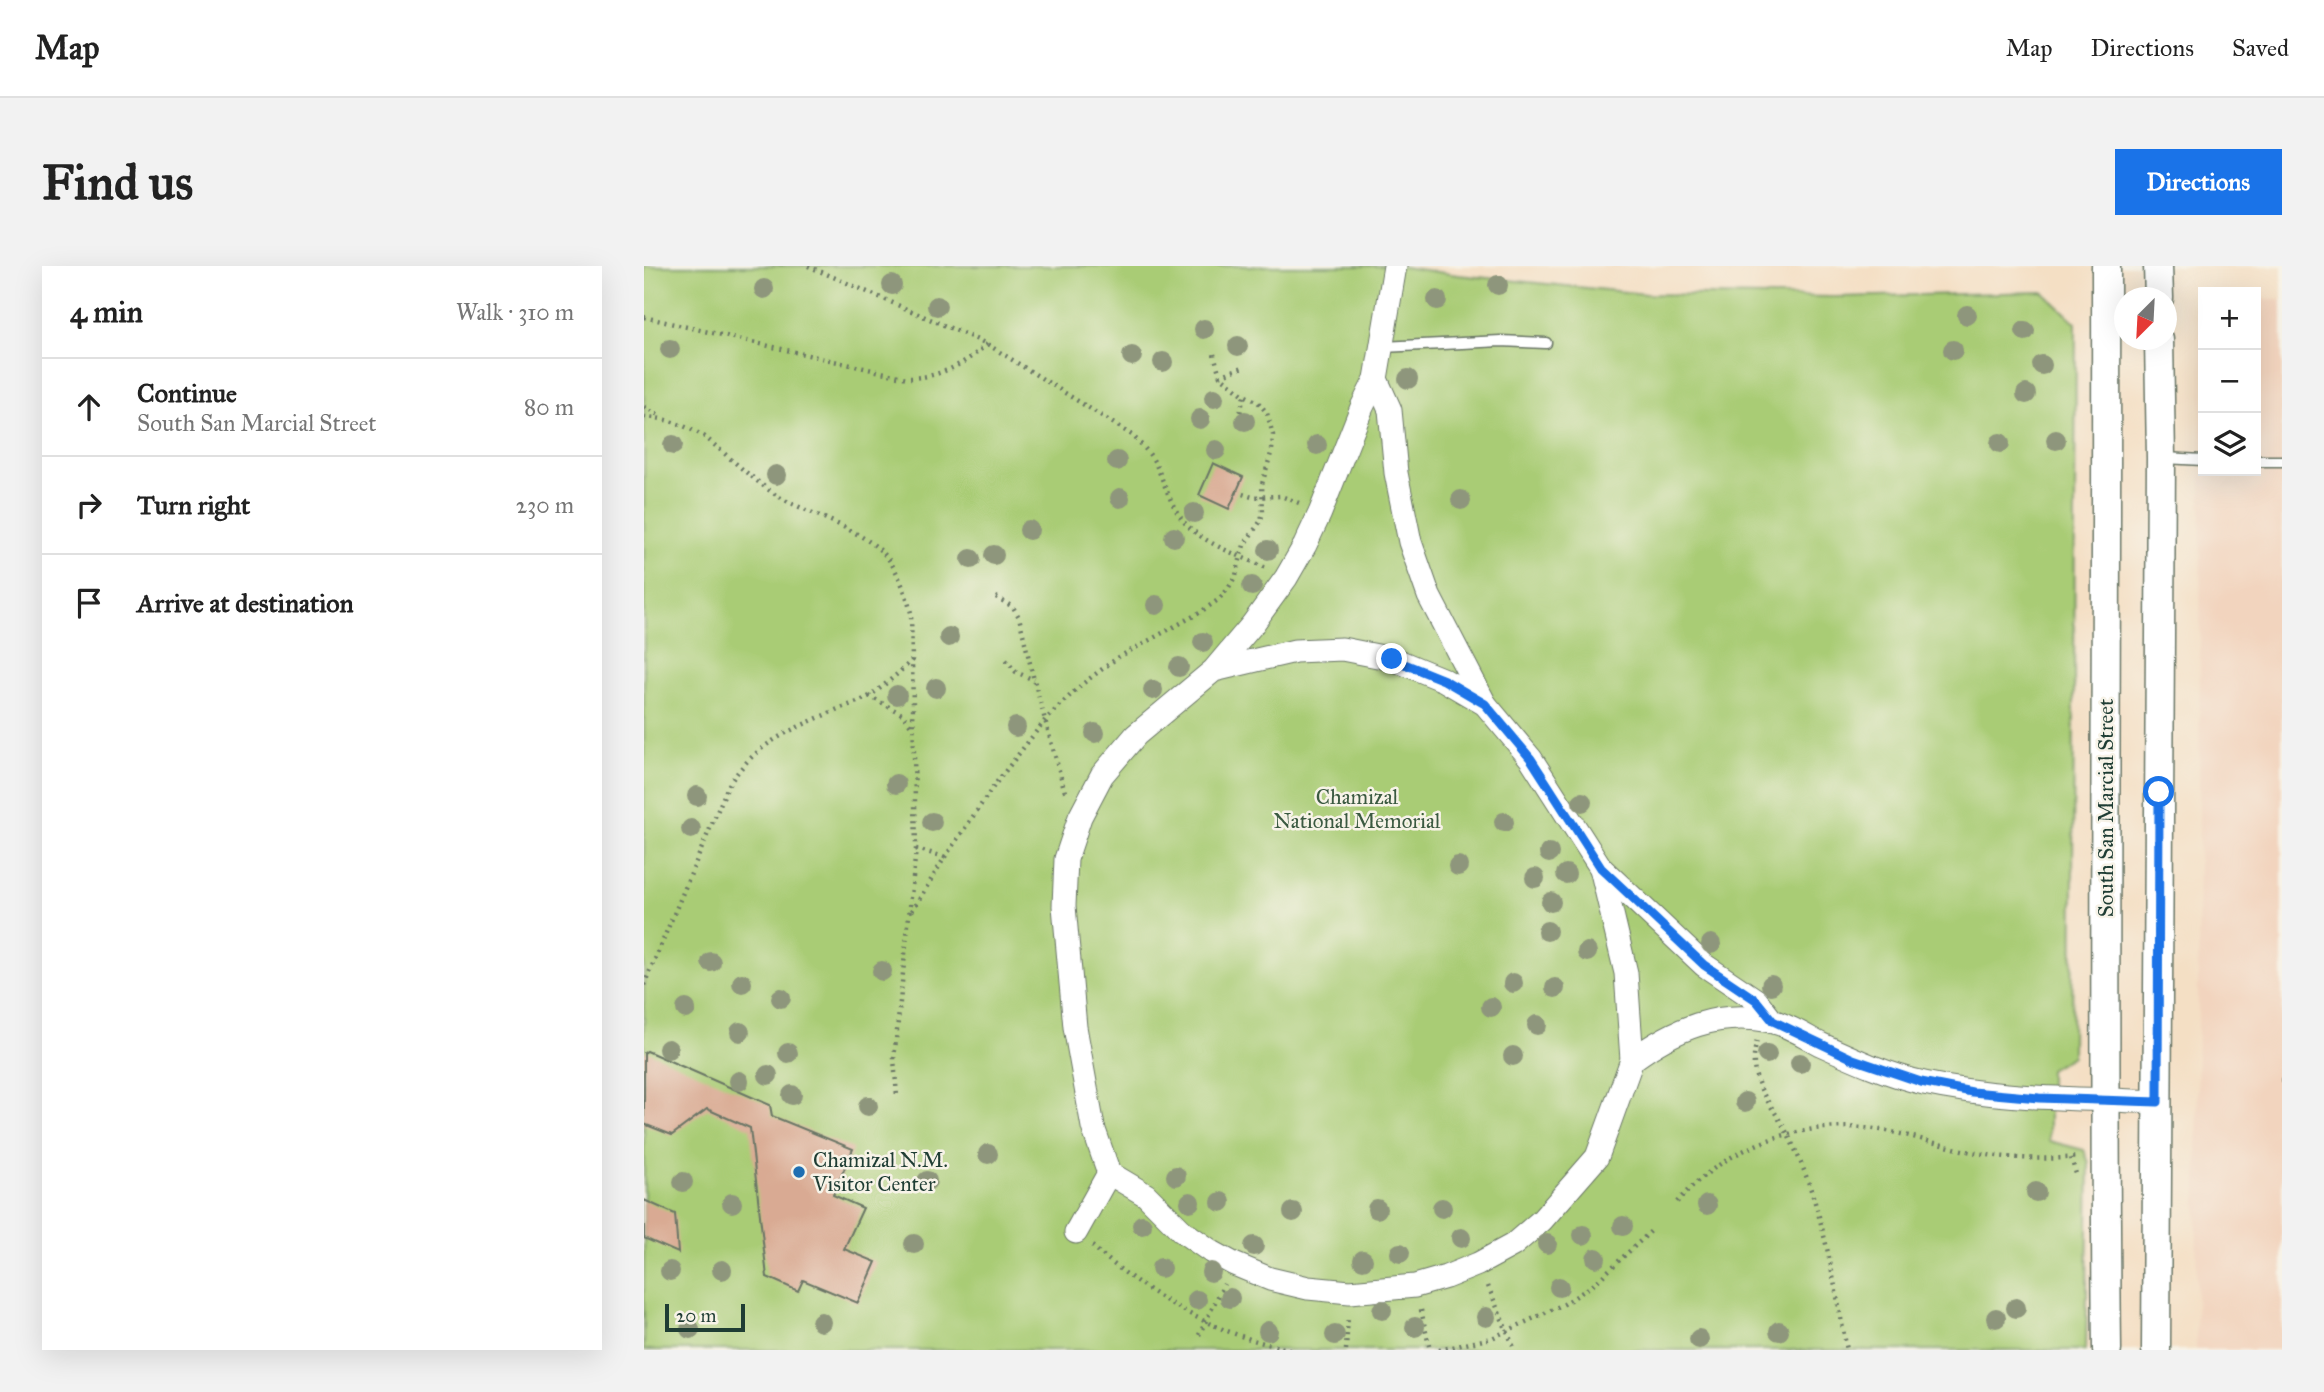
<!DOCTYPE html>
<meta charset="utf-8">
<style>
:root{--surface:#fff;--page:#f2f2f2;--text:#222;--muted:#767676;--line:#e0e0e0;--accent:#1a73e8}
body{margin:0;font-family:"IM FELL Great Primer",serif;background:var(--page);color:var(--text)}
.controls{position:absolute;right:21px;top:21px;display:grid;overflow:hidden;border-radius:0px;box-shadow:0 7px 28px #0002}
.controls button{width:63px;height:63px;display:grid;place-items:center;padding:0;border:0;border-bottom:2px solid var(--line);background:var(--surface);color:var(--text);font:35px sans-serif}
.compass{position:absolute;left:1470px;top:21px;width:63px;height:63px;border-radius:50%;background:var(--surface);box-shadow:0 7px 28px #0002;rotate:204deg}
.scale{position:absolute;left:21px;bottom:18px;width:80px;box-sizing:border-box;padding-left:7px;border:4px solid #1f3d34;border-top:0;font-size:19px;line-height:24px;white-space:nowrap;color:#1f3d34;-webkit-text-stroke:5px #f7f3e8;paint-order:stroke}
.stop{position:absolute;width:21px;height:21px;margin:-16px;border:5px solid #1a73e8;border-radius:50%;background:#fff}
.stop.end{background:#1a73e8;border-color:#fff;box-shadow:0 2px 7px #0008}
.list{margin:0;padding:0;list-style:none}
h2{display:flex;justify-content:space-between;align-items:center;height:91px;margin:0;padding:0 28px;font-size:30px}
h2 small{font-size:23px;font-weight:400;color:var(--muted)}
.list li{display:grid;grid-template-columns:46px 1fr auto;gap:21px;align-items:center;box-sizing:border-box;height:98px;padding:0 28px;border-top:2px solid var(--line)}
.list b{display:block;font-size:26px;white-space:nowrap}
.list p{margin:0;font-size:23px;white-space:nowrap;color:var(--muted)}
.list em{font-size:23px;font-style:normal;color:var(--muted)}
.icon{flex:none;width:38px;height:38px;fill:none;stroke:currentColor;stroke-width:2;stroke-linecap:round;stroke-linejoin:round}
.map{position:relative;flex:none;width:1638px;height:1084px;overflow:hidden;border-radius:0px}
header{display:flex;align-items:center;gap:42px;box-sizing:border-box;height:98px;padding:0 35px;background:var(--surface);border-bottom:2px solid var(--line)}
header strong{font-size:33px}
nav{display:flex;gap:38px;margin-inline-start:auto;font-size:24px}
.intro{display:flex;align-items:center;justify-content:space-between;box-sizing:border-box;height:168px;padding:0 42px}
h1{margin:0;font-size:49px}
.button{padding:18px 32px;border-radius:0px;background:var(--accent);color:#fff;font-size:24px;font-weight:700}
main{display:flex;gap:42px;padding:0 42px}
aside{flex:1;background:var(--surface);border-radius:0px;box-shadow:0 7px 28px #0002}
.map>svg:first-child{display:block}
</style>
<header>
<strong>Map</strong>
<nav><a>Map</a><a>Directions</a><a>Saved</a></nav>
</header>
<div class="intro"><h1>Find us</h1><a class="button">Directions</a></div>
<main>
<aside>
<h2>4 min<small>Walk · 310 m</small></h2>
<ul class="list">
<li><svg class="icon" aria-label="ahead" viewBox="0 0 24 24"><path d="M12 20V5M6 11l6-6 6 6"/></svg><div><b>Continue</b><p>South San Marcial Street</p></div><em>80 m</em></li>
<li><svg class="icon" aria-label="right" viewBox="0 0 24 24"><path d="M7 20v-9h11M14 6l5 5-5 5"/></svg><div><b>Turn right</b></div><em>230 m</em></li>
<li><svg class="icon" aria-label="arrive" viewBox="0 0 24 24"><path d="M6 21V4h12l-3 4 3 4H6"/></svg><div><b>Arrive at destination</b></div></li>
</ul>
</aside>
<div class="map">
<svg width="1638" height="1084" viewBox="0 0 1638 1084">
<rect width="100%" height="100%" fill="#f7f3e8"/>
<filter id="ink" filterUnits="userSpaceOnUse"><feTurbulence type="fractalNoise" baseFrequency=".0143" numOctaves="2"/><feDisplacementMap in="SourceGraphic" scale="14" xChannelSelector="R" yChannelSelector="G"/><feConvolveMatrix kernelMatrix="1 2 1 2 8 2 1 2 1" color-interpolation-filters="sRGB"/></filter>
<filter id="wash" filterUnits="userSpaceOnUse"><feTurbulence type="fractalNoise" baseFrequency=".00686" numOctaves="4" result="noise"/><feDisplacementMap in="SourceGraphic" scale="28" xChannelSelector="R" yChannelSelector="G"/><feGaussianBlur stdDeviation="1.57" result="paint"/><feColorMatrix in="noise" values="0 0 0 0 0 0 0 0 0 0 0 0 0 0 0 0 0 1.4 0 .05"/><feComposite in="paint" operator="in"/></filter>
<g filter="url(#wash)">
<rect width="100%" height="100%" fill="#f4dfc4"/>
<path fill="#f2d4be" d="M1612,33h26v1051h-86l6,-1050 1,171h53z"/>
<path fill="#a9cc75" stroke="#648454" stroke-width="2" d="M0,0h753l61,9 188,19 189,3 208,-5 33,31 -4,733 -23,14v71l35,9 5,13 -3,187h-1442z"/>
<g id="blocks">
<g fill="#d9aa93">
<path d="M569,197l30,14 -14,32 -30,-14z"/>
<path d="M3,785l123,54 2,11 81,33 -20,46 30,13 -19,41 32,13 -18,41 -55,-23 -5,11 -31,-14 -17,-149 -43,-19 -35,26 -28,-11v-71z"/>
<path d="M0,934l31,14 3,39 -34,-15z"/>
</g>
</g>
</g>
<g filter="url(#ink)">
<use href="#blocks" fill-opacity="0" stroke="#6a7666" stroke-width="2"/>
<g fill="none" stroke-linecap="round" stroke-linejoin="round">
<defs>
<g id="service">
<path d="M739,81l118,-6 45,2"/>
<path d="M1520,192l39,2"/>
<path d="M1612,195h26"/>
</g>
<g id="minor">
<path d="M732,113l14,31 6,63 14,69 19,54 56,108"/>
<path d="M570,404l81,-19 47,-2 51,10 51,21 41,24 46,55 70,109 25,105 6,87 -35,97 -55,63 -29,25 -35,19 -32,13 -31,9 -65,6 -42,-4 -38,-9 -36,-15 -22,-12 -30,-21 -36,-36 -37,-22 -16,-46 -18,-100 -11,-121 2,-47 14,-42 22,-42 34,-40 78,-65 38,-45 34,-47 19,-33 15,-32 42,-106 14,-28 19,-113"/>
<path d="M957,602l103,97 52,35 17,22"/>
<path d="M988,794c42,-31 86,-50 139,-39 17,4 34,15 49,23 33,15 68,31 104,39 78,17 155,15 234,19"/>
<path d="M432,966l33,-59"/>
</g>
<g id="tertiary">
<path d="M1462,0c1,361 -3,723 1,1084"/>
<path d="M1514,0l1,32"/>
<path d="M1512,1084l5,-892 -2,-118"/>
</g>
</defs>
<use href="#service" stroke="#6a7666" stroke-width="13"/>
<use href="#minor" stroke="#6a7666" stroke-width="25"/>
<use href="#tertiary" stroke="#6a7666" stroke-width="31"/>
<g stroke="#6a7666" stroke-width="4.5" stroke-dasharray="2 5" stroke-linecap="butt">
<path d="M164,0l179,78 145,91c9,9 18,18 24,30 9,19 15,42 29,58 20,22 55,32 81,45"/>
<path d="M0,51l263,61c31,0 57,-13 80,-34"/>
<path d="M576,110l23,-9"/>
<path d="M0,141l18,10"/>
<path d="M0,151c24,1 40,8 61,20 23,19 46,41 71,58 31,19 97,37 115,68 9,14 16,33 20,50l5,236 -22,210 3,37"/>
<path d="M595,153l5,-24"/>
<path d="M592,226l16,5 29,-1 18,7"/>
<path d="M352,331l17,10 6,10 15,63 31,112"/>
<path d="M362,394l10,12 18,8"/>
<path d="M225,430l33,18 11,14"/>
<path d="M272,583l29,8"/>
<path d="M268,645l33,-54 51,-74 50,-64 35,-34 36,-27 82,-45 19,-13 10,-11 8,-14 8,-30 16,-23 3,-9 -1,-29 10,-34 1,-15 -6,-22 -9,-11 -14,-7 -24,-19 -6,-22"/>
<path d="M0,719l84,-199c28,-44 63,-56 108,-76 11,-5 25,-8 35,-15 14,-10 28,-22 41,-35"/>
<path d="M1113,775c-12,40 13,59 30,92 35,66 46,145 60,217"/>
<path d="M1637,814h1"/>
<path d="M1427,892l6,19"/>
<path d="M1033,936c46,-53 116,-80 186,-74 35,2 70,16 104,23 35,8 77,9 112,6"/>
<path d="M448,980c58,51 127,91 203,104"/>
<path d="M844,1020l27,64"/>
<path d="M777,1044l9,40"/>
<path d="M555,1069l25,-51"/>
<path d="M702,1084l2,-34"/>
<path d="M795,1084l53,-12 72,-34 29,-19 58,-54"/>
</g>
<use href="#service" stroke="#fff" stroke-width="10"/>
<use href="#minor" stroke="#fff" stroke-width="23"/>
<use href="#tertiary" stroke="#fff" stroke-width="28"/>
</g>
<g fill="#8e967c">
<circle cx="248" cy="19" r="10"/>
<circle cx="854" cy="19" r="10"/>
<circle cx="120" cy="23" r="10"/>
<circle cx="793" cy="34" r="10"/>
<circle cx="293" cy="40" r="10"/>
<circle cx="1323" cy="49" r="10"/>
<circle cx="560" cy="63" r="10"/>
<circle cx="1381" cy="65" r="10"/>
<circle cx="594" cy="80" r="10"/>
<circle cx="26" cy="83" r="10"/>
<circle cx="1309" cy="84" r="10"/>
<circle cx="488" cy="90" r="10"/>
<circle cx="519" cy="96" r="10"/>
<circle cx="1398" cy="99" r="10"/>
<circle cx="764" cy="113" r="10"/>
<circle cx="1382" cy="128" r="10"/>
<circle cx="570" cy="132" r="10"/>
<circle cx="556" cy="153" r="10"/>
<circle cx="601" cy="155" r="10"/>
<circle cx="1412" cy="174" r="10"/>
<circle cx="1356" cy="177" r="10"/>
<circle cx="29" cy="179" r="10"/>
<circle cx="673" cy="179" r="10"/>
<circle cx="572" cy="184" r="10"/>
<circle cx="473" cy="195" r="10"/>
<circle cx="132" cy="209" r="10"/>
<circle cx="476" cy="232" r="10"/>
<circle cx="817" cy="234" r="10"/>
<circle cx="550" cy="247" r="10"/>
<circle cx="385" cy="264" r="10"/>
<circle cx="530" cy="271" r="10"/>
<circle cx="624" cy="284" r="10"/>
<circle cx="350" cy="289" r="10"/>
<circle cx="327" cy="293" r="10"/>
<circle cx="608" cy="320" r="10"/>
<circle cx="512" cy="339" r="10"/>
<circle cx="305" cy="371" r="10"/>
<circle cx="559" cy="376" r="10"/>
<circle cx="535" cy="401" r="10"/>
<circle cx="292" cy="422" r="10"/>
<circle cx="509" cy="424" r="10"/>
<circle cx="253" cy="429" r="10"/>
<circle cx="372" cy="461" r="10"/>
<circle cx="451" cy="467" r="10"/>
<circle cx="252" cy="518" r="10"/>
<circle cx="53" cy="530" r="10"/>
<circle cx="938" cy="536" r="10"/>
<circle cx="288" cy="556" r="10"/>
<circle cx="860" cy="556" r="10"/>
<circle cx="47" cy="563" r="10"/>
<circle cx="905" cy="587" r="10"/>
<circle cx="814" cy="600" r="10"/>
<circle cx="922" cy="608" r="10"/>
<circle cx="891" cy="612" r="10"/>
<circle cx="907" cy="636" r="10"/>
<circle cx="903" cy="665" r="10"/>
<circle cx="1067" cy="678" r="10"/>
<circle cx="943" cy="686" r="10"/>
<circle cx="67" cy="696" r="10"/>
<circle cx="238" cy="705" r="10"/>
<circle cx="98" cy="717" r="10"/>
<circle cx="869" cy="717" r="10"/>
<circle cx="1127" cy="719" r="10"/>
<circle cx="911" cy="722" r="10"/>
<circle cx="137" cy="732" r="10"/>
<circle cx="847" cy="741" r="10"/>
<circle cx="42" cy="743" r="10"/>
<circle cx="893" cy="759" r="10"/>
<circle cx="96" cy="766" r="10"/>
<circle cx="24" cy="783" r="10"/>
<circle cx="144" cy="787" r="10"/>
<circle cx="1123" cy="788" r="10"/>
<circle cx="869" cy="790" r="10"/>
<circle cx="1156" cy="797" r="10"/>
<circle cx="124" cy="809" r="10"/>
<circle cx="95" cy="815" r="10"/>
<circle cx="148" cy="829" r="10"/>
<circle cx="1101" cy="836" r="10"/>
<circle cx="224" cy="840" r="10"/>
<circle cx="344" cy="888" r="10"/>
<circle cx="532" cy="910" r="10"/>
<circle cx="283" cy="915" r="10"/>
<circle cx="39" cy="916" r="10"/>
<circle cx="1392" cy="926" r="10"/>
<circle cx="546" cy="936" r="10"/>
<circle cx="577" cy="936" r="10"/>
<circle cx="88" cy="937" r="10"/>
<circle cx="1063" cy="939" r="10"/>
<circle cx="798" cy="942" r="10"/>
<circle cx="733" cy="943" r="10"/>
<circle cx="649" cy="946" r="10"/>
<circle cx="498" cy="959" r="10"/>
<circle cx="979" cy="960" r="10"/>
<circle cx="939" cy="969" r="10"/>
<circle cx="817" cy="972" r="10"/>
<circle cx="270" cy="978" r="10"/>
<circle cx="903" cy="978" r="10"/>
<circle cx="610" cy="980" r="10"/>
<circle cx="756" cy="987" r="10"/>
<circle cx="952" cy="992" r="10"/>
<circle cx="719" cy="994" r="10"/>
<circle cx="517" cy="1002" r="10"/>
<circle cx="78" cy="1004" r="10"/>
<circle cx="26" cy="1005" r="10"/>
<circle cx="567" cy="1006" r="10"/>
<circle cx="915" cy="1021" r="10"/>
<circle cx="586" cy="1032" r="10"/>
<circle cx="553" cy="1034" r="10"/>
<circle cx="1372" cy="1042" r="10"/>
<circle cx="738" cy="1044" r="10"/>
<circle cx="842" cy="1051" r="10"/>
<circle cx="1352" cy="1052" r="10"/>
<circle cx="177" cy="1056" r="10"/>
<circle cx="771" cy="1061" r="10"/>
<circle cx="46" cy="1063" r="10"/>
<circle cx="624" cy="1065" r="10"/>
<circle cx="1135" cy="1065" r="10"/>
<circle cx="691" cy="1069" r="10"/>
<circle cx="1055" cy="1073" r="10"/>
</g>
</g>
<g fill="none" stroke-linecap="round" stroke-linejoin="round" filter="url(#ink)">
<path stroke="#1a73e8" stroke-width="9" d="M748,393l52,21 41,24 46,55 70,109 103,97 52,35 17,21 80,38 68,23 51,10 67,6 119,4 1,-310"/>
</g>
<circle fill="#1f6fb2" stroke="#f7f3e8" stroke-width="2.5" cx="155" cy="906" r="7"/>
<g text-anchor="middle" stroke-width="5" stroke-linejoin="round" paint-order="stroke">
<g font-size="21" fill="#3b5a41" stroke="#f7f3e8">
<text x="713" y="538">Chamizal<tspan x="713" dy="24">National Memorial</tspan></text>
</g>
<g font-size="21" fill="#1f3d34" stroke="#f7f3e8">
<text transform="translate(1462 542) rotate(-90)" y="7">South San Marcial Street</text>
</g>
<g font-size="21" fill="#1f3d34" stroke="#f7f3e8" text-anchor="start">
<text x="169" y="901">Chamizal N.M.<tspan x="169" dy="24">Visitor Center</tspan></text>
</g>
</g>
</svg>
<div class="controls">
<button>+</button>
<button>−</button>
<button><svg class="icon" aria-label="layers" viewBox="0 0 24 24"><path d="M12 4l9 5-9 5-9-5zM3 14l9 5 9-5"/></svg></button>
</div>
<svg class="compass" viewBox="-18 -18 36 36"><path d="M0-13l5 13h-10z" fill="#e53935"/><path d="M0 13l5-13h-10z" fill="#767676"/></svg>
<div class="scale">20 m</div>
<div class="stop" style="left:1515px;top:526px"></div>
<div class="stop end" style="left:748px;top:393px"></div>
</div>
</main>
